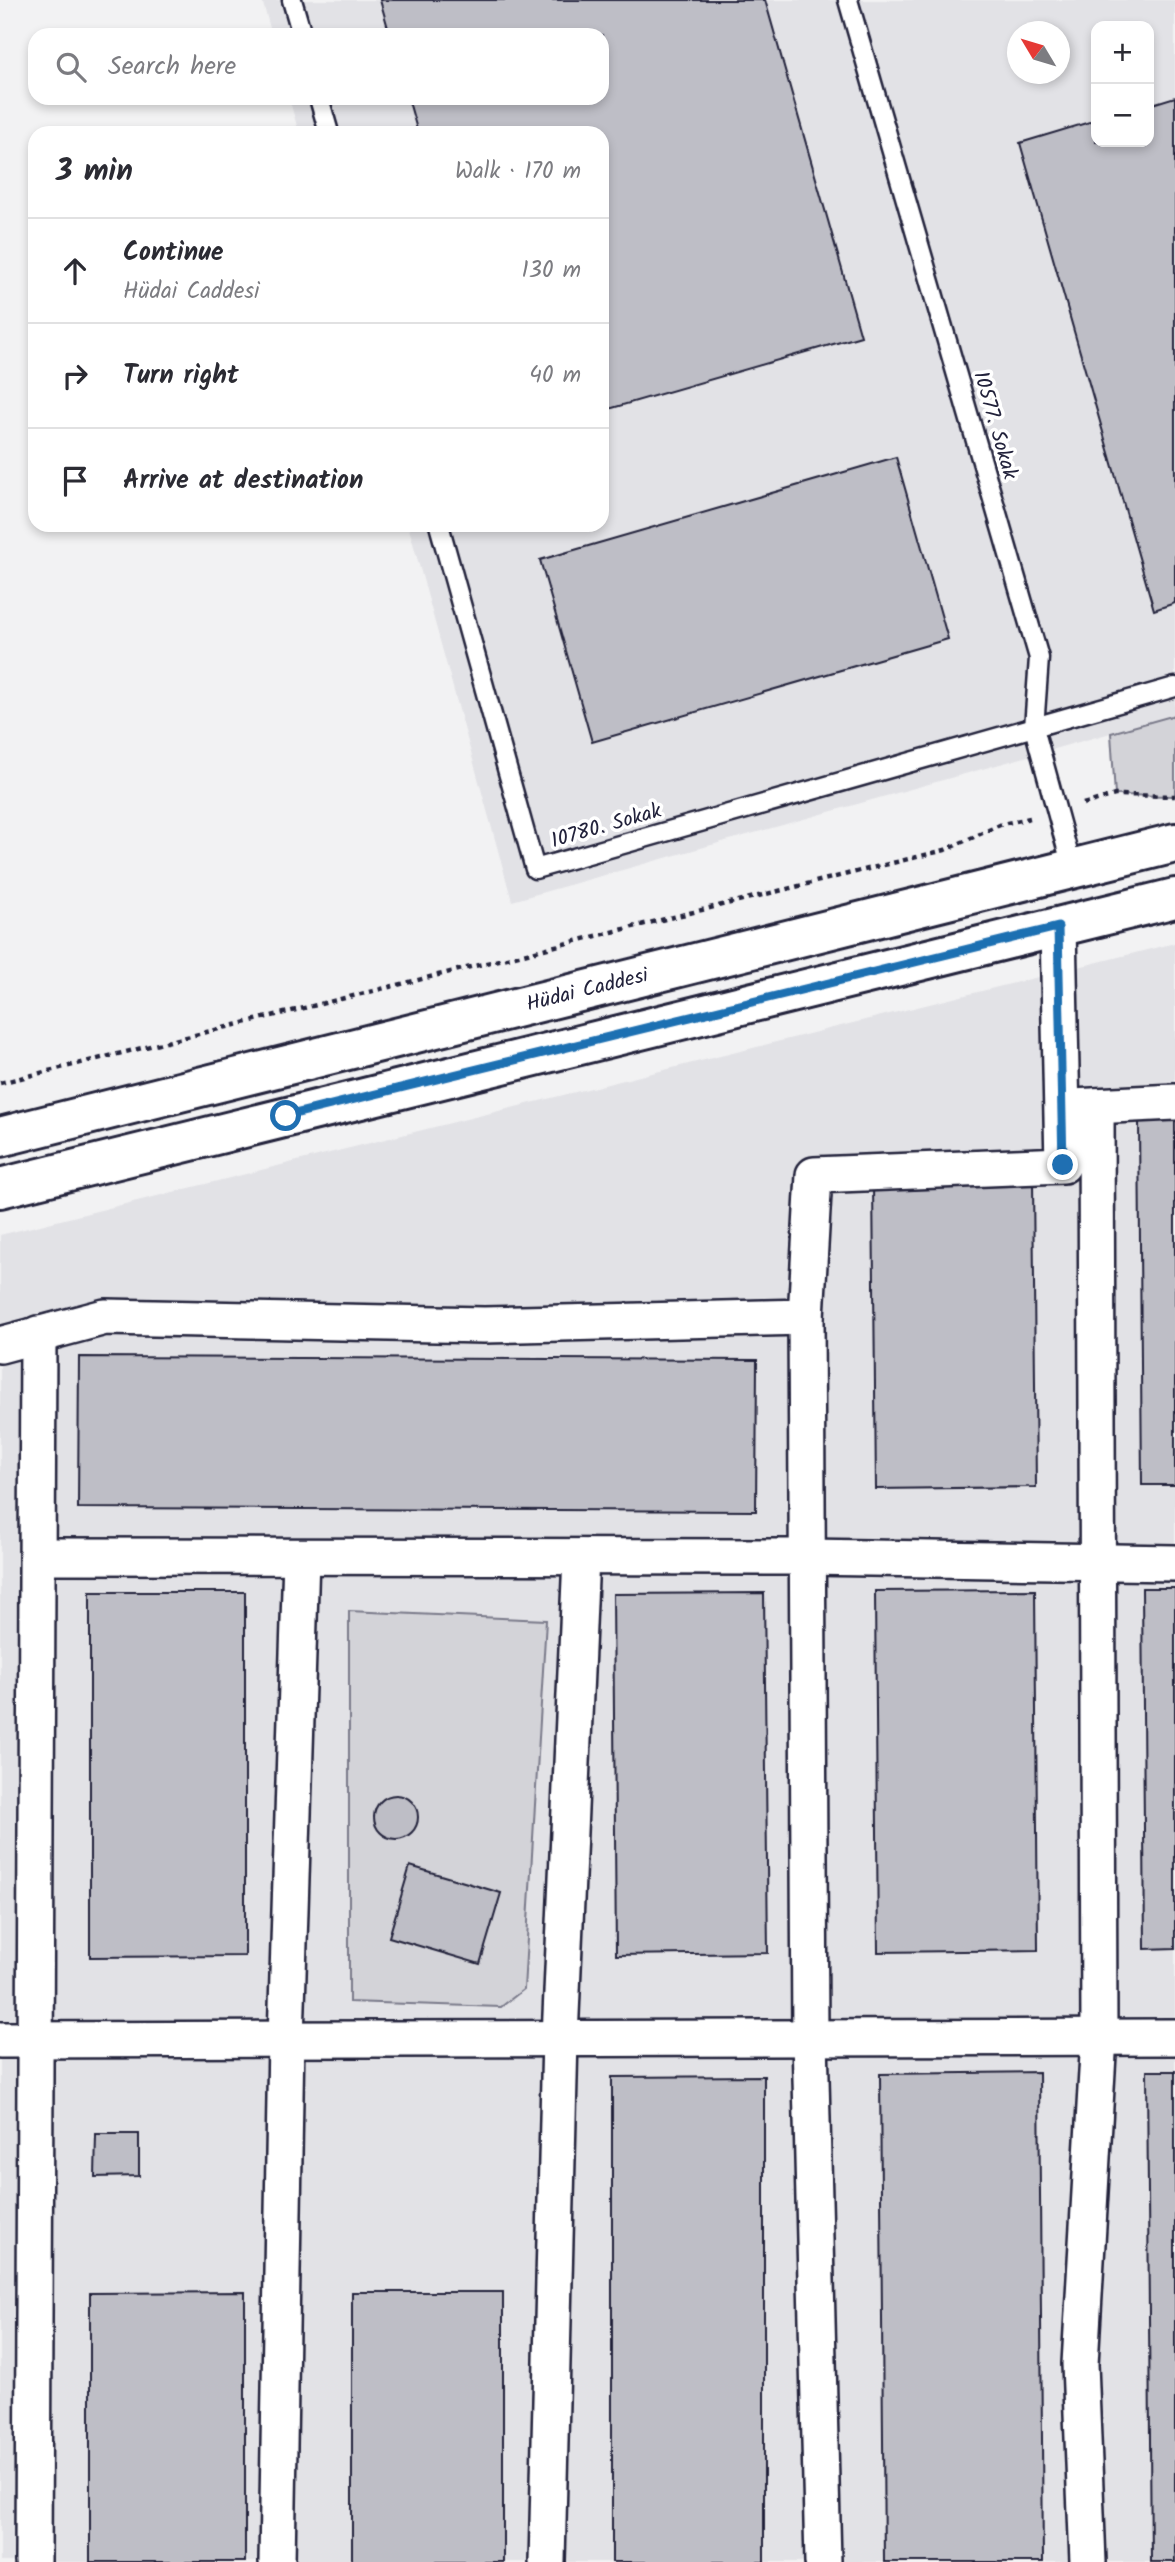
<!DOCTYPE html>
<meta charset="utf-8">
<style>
:root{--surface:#fff;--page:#f2f2f3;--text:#2b2b33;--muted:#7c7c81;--line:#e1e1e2}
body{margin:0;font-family:Kalam,sans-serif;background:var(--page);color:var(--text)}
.controls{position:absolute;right:21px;top:21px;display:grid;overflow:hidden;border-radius:14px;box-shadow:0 4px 10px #0003}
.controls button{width:63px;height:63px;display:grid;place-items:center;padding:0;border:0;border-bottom:2px solid var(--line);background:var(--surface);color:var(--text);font:35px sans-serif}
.compass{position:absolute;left:1007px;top:21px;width:63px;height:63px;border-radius:50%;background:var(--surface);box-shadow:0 4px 10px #0003;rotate:308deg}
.stop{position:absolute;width:21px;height:21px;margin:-16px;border:5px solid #1f6fb2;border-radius:50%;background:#fff}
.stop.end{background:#1f6fb2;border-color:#fff;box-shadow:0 2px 7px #0008}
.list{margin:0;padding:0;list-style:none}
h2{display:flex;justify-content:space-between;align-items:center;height:91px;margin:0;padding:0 28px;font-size:30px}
h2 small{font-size:23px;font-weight:400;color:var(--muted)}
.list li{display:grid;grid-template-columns:46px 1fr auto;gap:21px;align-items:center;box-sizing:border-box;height:105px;padding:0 28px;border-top:2px solid var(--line)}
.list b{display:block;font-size:26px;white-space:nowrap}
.list p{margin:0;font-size:23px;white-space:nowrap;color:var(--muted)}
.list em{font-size:23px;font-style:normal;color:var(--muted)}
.icon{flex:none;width:38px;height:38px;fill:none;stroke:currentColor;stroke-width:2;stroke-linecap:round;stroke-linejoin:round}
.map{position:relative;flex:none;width:1175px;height:2562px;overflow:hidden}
.search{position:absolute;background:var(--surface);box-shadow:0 4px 10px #0003;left:28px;top:28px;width:581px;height:77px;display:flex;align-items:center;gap:18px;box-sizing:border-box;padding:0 24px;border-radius:21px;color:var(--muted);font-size:26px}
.panel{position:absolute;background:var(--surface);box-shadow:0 4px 10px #0003;left:28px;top:126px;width:581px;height:406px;border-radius:21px}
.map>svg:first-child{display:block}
</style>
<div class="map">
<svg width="1175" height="2562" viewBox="0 0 1175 2562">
<rect width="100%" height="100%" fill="#f2f2f3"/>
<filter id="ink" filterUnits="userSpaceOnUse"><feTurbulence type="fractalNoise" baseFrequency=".0143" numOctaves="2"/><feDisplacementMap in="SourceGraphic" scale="14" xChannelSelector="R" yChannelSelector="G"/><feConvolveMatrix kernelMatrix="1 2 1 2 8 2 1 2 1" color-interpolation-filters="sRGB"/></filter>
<g filter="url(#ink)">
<g fill="#e2e2e6" fill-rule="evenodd">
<path d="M262,0h913v715l-663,186 -104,-376h194v-392h-303l-10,-35h313v-63h-330zM1096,26h53v116h-53zM1018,32h42v42h-42z"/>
<path d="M1175,943v1619h-1175v-1327z"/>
</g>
<g fill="#d3d3d8" stroke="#7a7a8a" stroke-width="2">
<path d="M1175,715v81l-60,-1 -4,-62z"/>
<path d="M349,1611l197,9 -22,369 -23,18 -152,-5z"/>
</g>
<g fill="#bebec6" stroke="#22223b" stroke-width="2">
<path d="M380,0h385l96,336 -259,75v-278h-184l-10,-35h194v-63h-212z"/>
<path d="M1175,97v506l-21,7 -134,-467 76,-23v22h53v-37z"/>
<path d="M896,457l52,182 -356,103 -52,-182z"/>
<path d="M1139,1121h36v364h-33z"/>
<path d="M1033,1180l3,307 -160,2 -3,-307z"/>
<path d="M79,1357l678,3 -1,151 -678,-3z"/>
<path d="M1142,1588h33v360l-30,1z"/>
<path d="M1035,1590l3,360 -160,2 -3,-361z"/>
<path d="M90,1592h155v364l-155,1z"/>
<path d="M764,1593l4,360 -152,2 -3,-361z"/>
<circle cx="396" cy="1817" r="22"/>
<path d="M410,1866l91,27 -21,71 -91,-27z"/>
<path d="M1147,2071h28v491h-24z"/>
<path d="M1039,2072l4,490h-159l-4,-488z"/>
<path d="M764,2076v486h-152v-485z"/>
<path d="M96,2134h43v42l-44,1z"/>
<path d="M245,2292v270h-155v-269z"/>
<rect x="352" y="2292" width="151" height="270"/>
</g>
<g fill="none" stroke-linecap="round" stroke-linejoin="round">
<defs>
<g id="lane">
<path d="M292,0l10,35"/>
<path d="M848,0l191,658 -5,70 38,139"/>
<path d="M319,98l10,35"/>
<path d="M439,525l96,344 640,-182"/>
</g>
<g id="street">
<path d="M1072,1107l103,-5"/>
<path d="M806,1317l4,721 13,524"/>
<path d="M0,1345l105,-28 379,8 322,-8 8,-142 249,-10 -5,-238"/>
<path d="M37,1556l770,1 368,6"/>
<path d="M0,2040l1175,-3"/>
<path d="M33,2562l5,-1228"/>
<path d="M277,2562l9,-523 15,-482"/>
<path d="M547,2562l13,-524 21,-481"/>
<path d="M1088,2562l-8,-198 19,-327 -3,-931"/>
</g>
<g id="secondary">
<path d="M0,1137l1175,-294"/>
<path d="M0,1188l1175,-290"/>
</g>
</defs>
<use href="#lane" stroke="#22223b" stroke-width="23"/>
<use href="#street" stroke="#22223b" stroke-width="40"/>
<use href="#secondary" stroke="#22223b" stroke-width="44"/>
<g stroke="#22223b" stroke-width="4.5" stroke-dasharray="5 5" stroke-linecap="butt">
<path d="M1083,804l32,-9 60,1"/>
<path d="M0,1083l945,-233 57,-26 28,-6"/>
</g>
<use href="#lane" stroke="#fff" stroke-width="18"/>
<use href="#street" stroke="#fff" stroke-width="35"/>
<use href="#secondary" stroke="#fff" stroke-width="38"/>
</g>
</g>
<g fill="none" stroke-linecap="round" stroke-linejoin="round" filter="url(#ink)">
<path stroke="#1f6fb2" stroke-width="9" d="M286,1116l772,-189 5,238"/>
</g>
<g text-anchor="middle" stroke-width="7" stroke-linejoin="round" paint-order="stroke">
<g font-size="21" fill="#22223b" stroke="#fff">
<text transform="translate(996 425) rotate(74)" y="7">10577. Sokak</text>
<text transform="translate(606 825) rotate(-16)" y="7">10780. Sokak</text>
<text transform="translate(587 989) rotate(-14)" y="7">Hüdai Caddesi</text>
</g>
</g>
</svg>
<div class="controls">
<button>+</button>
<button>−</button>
</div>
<svg class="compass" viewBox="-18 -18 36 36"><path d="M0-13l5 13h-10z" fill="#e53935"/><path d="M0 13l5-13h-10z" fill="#7c7c81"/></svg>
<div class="stop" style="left:286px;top:1116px"></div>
<div class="stop end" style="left:1063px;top:1165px"></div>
<div class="search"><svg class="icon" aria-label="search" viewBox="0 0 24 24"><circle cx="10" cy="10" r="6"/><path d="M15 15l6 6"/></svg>Search here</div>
<section class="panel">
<h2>3 min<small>Walk · 170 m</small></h2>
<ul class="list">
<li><svg class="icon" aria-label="ahead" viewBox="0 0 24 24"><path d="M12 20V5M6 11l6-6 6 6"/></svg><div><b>Continue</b><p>Hüdai Caddesi</p></div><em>130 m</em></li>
<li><svg class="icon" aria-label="right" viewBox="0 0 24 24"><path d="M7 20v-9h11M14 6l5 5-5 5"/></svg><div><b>Turn right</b></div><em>40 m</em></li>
<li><svg class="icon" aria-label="arrive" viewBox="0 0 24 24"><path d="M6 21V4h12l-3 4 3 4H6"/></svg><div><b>Arrive at destination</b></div></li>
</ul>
</section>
</div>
